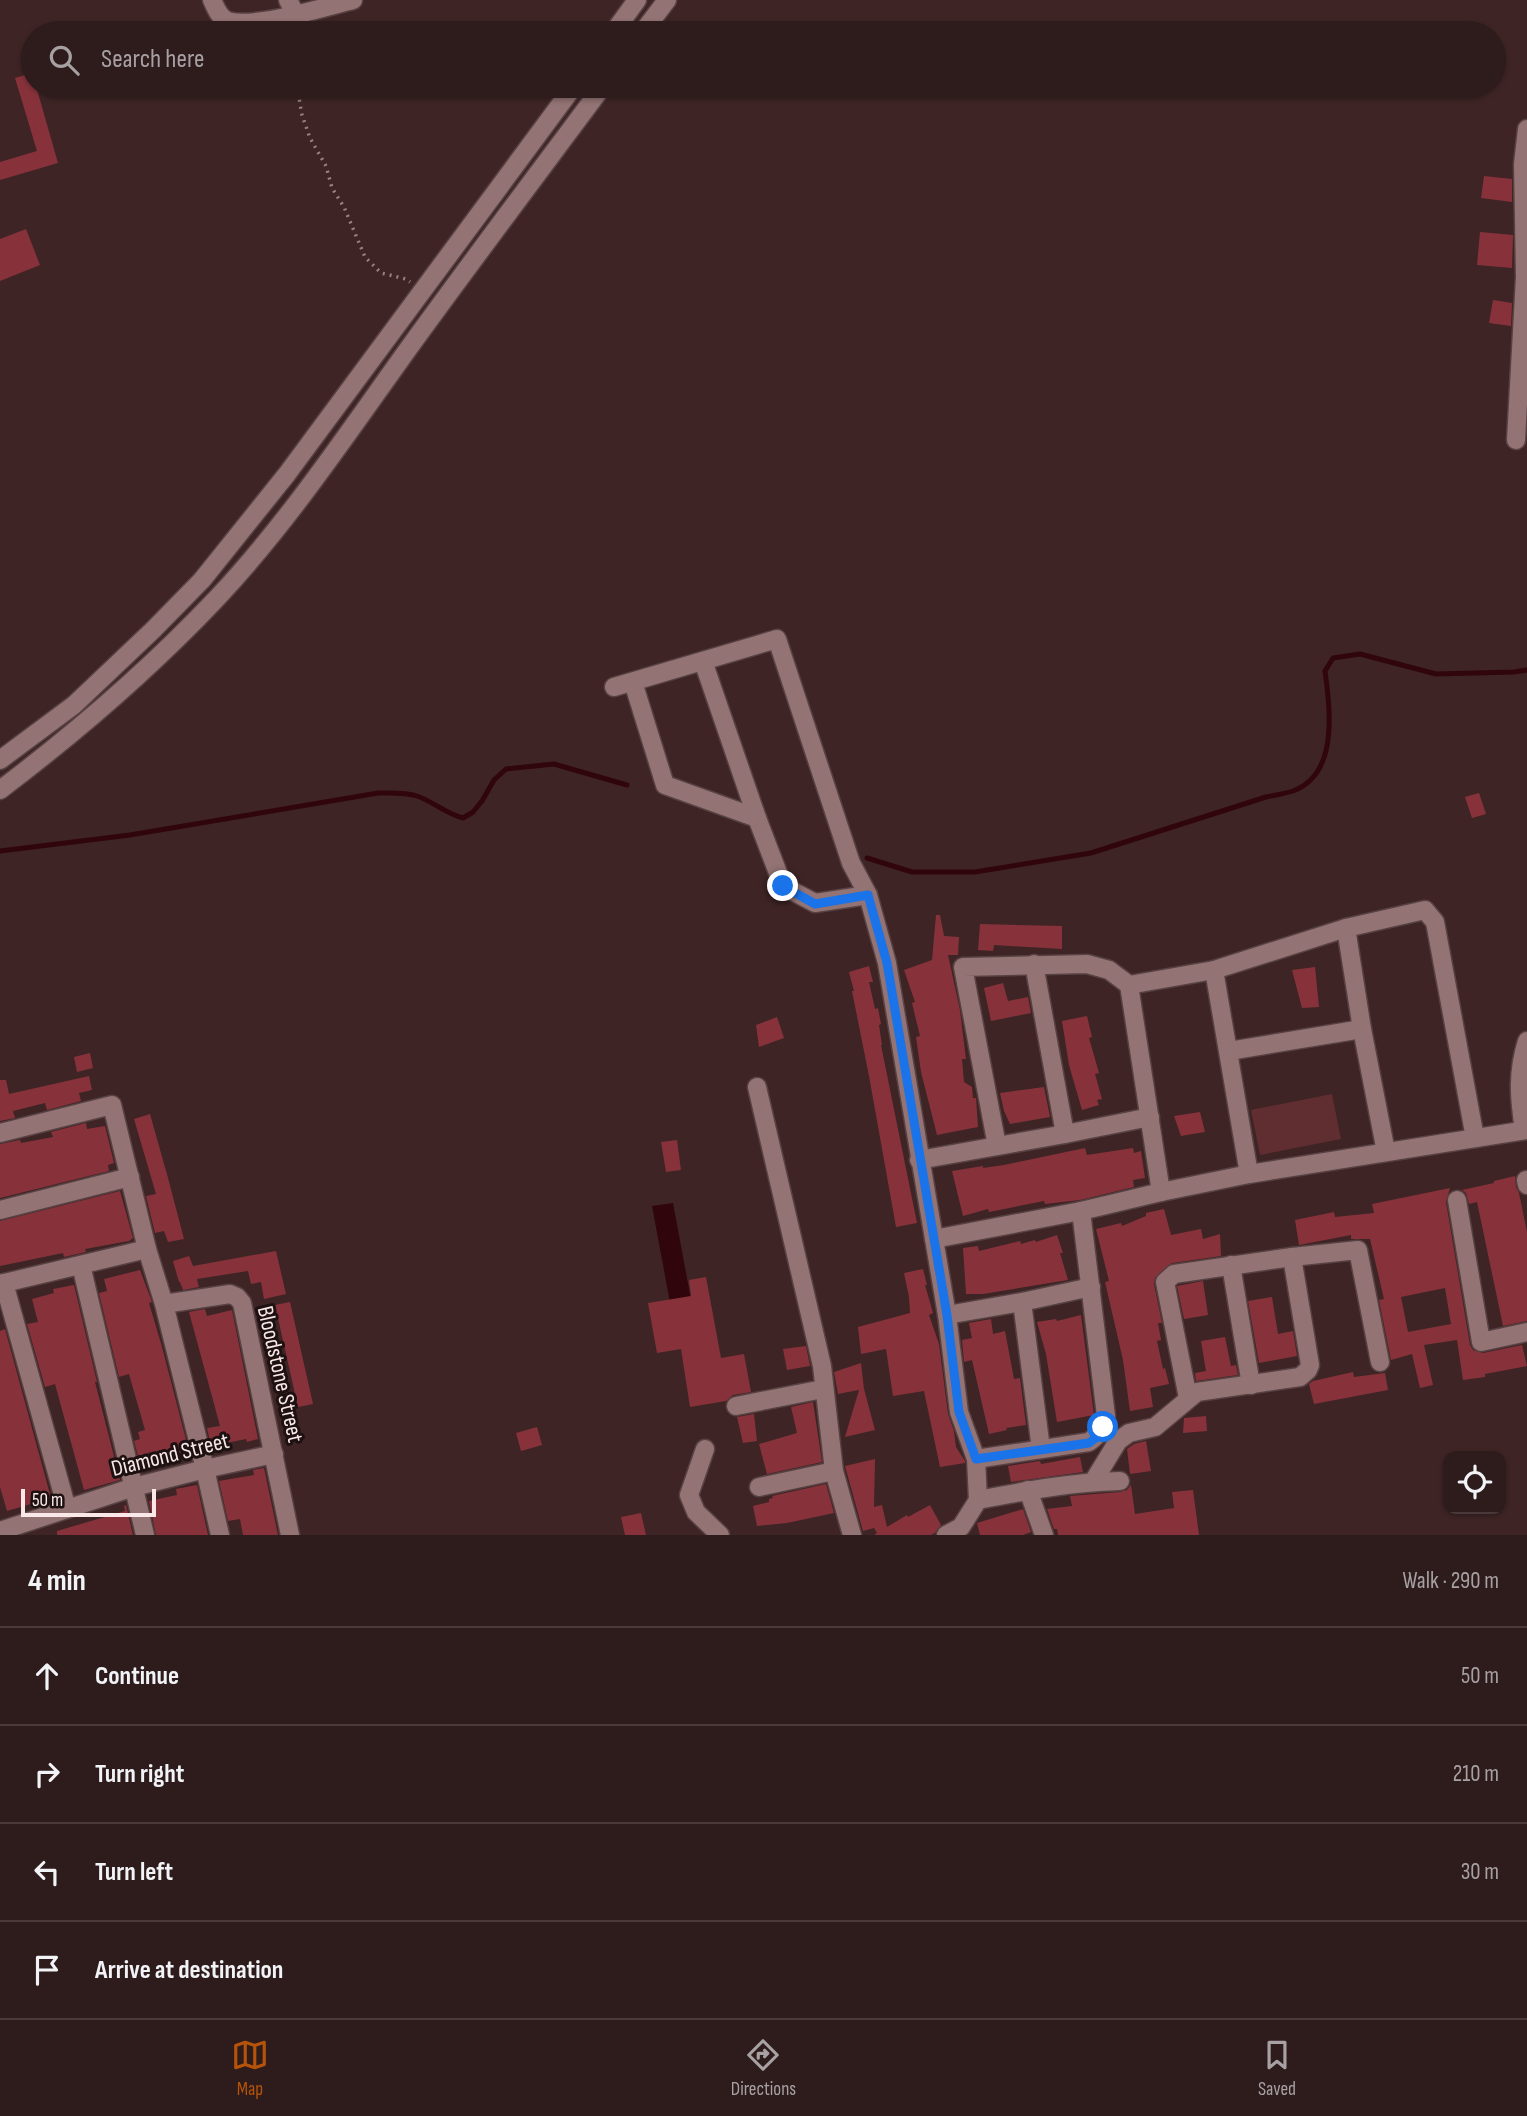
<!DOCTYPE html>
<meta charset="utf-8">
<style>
:root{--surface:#2e1b1c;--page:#3a2829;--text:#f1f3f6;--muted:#a7a1a3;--line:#49393b;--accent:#b45309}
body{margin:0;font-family:"Sofia Sans Condensed",sans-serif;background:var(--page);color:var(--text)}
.controls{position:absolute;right:21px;bottom:21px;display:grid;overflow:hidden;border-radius:14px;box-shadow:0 2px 5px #0004}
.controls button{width:63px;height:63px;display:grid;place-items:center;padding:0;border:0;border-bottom:2px solid var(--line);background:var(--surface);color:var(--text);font:35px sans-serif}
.scale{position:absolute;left:21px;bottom:18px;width:135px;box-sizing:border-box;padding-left:7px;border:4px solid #fae8e8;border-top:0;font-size:19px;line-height:24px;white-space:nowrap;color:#fae8e8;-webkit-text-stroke:5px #1d1111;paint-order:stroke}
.stop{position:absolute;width:21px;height:21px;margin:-16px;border:5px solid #1a73e8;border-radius:50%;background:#fff}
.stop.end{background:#1a73e8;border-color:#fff;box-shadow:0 2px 7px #0008}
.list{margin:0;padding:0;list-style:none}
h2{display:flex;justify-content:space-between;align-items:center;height:91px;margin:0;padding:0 28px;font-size:30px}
h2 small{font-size:23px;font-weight:400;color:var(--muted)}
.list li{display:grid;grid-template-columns:46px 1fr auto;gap:21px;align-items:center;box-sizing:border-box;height:98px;padding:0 28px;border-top:2px solid var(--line)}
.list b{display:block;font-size:26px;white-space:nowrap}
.list em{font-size:23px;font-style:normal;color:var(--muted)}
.icon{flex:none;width:38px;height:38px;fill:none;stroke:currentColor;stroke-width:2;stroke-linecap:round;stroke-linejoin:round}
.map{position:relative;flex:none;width:1527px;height:1535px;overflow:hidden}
.search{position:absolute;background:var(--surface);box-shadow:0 2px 5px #0004;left:21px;right:21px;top:21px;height:77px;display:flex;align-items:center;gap:18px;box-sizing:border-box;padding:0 24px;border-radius:38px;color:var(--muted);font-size:26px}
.sheet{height:483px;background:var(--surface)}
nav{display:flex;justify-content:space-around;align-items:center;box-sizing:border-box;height:98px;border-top:2px solid var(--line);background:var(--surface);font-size:19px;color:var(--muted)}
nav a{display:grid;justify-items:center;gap:4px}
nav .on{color:var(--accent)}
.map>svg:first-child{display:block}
</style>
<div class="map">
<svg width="1527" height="1535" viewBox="0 0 1527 1535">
<rect width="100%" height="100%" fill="#3e2425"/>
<path fill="#602d30" d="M1332,1094l9,45 -81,16 -9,-45z"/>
<path fill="#30050b" d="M673,1203l19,102 -21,3 -19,-102z"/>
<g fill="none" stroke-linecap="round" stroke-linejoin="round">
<g stroke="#30050b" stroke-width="5">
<path d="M0,851l130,-16 248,-42c13,0 27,-1 39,3 17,6 29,18 46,22l10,-6 9,-11 12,-21 12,-11 48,-5 73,21"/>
<path d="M867,858l45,14h63l116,-19 175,-56c9,-2 18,-3 27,-6 46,-17 37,-82 32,-120l8,-13 27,-4 76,20 78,-2 13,-2"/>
</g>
</g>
<g fill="#87323b" fill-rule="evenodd">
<path d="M32,73l1,13h3l22,77 -58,17v-18l37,-11 -22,-73z"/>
<path d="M1484,176l28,3v23l-31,-4z"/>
<path d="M26,229l14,36 -40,16v-42z"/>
<path d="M1480,232l33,3 -1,33 -35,-3z"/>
<path d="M1493,300l19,3 -1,23 -22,-3z"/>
<path d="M1479,793l7,21 -14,4 -7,-21z"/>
<path d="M936,915h4l4,21 15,1 -1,18h-10l12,55 6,49h-4l2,23 8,5 1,11h3l2,29 -41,8 -16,-63 -5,-35 4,-1 -8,-33 3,-1 -11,-32 28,-10z"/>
<path d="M980,924l82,2v23l-68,-4 -1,6 -15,-1z"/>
<path d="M869,966l4,16h-4l6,27 3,-1 3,16 -2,1 3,20h-1l36,178 -21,4 -27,-151 -17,-85h2l-5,-19z"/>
<path d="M1315,967l4,40 -17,1 -10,-38z"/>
<path d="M1003,983l5,18 20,-4 3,16 -40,8 -7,-33z"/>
<path d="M1087,1016l5,21 -3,1 10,35 -4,1 7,25 -5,1 2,5 -17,5 -13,-45 -7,-44z"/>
<path d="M777,1017l7,21 -25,9 -3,-22z"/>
<path d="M90,1053l3,15 -16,4 -3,-15z"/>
<path d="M89,1076l3,14 -13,3 2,8 -34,9 -2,-7 -32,8 2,7 -15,3v-41h6l3,14z"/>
<path d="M1044,1087l6,30 -40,7 -6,-13 -4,-18z"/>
<path d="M1200,1112l5,20 -24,4 -7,-20z"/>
<path d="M150,1114l18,64 16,61 -16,3 -4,-11 -9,2 -9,-37 10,-2 -22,-75z"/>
<path d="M86,1123l1,6 18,-3 9,37 -6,2 1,6 -109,27v-54l20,-4 1,3 32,-6 -2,-5z"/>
<path d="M677,1140l4,30 -15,2 -5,-30z"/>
<path d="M1085,1148l2,7 46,-7 1,5 7,-2 4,27 -12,2 1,7 -54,13 -35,4 -1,-3 -55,11 -1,-3 -25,7 -11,-45 31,-5v2l21,-3z"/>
<path d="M1515,1176l1,11 3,6 8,39v89l-24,5 -26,-124 -8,2 -3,-11 -4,-3 32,-7v-2z"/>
<path d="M1450,1188l-4,14 24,143 3,5 10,3 39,-8 5,21 -42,8v3l-22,3 -6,-40 -33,5 9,40 -13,3 -8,-34 -21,6 -12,-60 5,-1 -14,-60h-19v-4l-52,10 -4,-25 39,-8 1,5 39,-4 -2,-9zM1445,1288l6,36 -43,8 -7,-35z"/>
<path d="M120,1191l13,47 -4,3 -44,8 1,3 -22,5 -1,-4 -63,13v-45z"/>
<path d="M1164,1209l7,26 30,-6 2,10 17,-5 1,22 -49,7 -17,15 -1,6 8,39h-4l3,17 -4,1 6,28 2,-1 4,16 -19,4 3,19 -23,4 -7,-51 -18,-78 4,-1 -13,-52 25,-6 1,3 24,-10v-3z"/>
<path d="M1057,1235l6,18h-3l8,27 -85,14h-17l-3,-46 15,-2 1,5 41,-10 1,3 14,-4 1,2z"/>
<path d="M276,1251l10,43 -22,5 -3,-17 -10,2 -3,-13 -51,8 2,8 -16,3 -3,-8h-1l-6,-21 16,-5 4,10z"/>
<path d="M923,1269l4,16h-2l8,28 -4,2 10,29 9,70 6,17 2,16 9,14v2l-25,4 -16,-76 -31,5 -7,-47 -25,5 -3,-27 52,-14 -1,-16 -5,-24z"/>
<path d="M140,1270l12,32 -3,1 13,44 28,108 -36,9 -3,-12 -13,4 -4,-15 6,-2 -2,-7 7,-2 -16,-56 -10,3 -20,-84 8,-2 -3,-12z"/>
<path d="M706,1277l15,81 23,-4 7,38 -18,3 -7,6 -36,6 -9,-58 -24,4 -9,-50 43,-7 -2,-16z"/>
<path d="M1203,1281l5,34 -24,4 -7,-33z"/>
<path d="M74,1285l23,97h-2l25,98 -36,10 -29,-106 -10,3 -18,-63 11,-2 -6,-23 22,-6 -1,-4z"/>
<path d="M1272,1297l6,37 15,-3 4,25 -38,7 -11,-62z"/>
<path d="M290,1302l23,102 -15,3 -23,-102z"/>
<path d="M205,1309l2,7 25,-6 26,129 -11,3 -1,-3 -35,7 -4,-18 13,-2 -31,-114z"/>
<path d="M1081,1315l13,100 -37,7 -11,-68 -9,-32 19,-3 1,2z"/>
<path d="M991,1319l2,15 12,-3 9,48 6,-1 6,47 -20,3 1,2 -18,4 -17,-74 -8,2 -2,-22 10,-2 -3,-15z"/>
<path d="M5,1329l46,169 -44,13 -7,-24v-156z"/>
<path d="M1225,1337l6,29 5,-1 2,10 -42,6 -1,-8 11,-2 -5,-30z"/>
<path d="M806,1346l4,20 -23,4 -4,-21z"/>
<path d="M861,1363l3,26 11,41 -30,7 14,-47 -21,4 -4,-22z"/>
<path d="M1353,1372l1,5 31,-4 3,17 -74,14 -5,-20 4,-3z"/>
<path d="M813,1402l9,60 -55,12 -8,-30 38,-11 -6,-26z"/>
<path d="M754,1414l3,27 -14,2 -6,-26z"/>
<path d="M1206,1416l1,15 -24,2 1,-15z"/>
<path d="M537,1427l5,18 -21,6 -5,-18z"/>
<path d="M1146,1441l5,30 -21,3 -3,-25 7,-5z"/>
<path d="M1080,1457l3,15 -72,10 -3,-16 32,-5 1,3z"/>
<path d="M875,1459l-1,48 8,-2 5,22 20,-12 1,2 22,-12 11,20 -6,8 -4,2h-57l3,-2 -3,-5 -11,3 -18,-65z"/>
<path d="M264,1468l14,67h-35l-3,-16 -12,2 -9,-40 35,-6 -1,-5z"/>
<path d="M826,1484l8,29 -47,10 -30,3 -4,-20 16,-4v-3l4,-1 -1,-2z"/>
<path d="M197,1485l11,50h-52l-7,-34 28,-6 -1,-6z"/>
<path d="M1131,1485l4,29 39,-6 -2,-16 21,-2 6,45h-141l-1,-6h-3l-7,-20 25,-3 -2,-10 50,-4 7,-2z"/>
<path d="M126,1505l7,30h-76v-4l68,-20 -1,-5z"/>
<path d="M1023,1509l8,23 -8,3h-43l-3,-12z"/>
<path d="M641,1513l5,22h-21l-4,-18z"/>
</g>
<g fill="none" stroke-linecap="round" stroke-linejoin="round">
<defs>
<g id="minor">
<path d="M212,0c4,8 7,18 16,21 26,8 97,-14 125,-21"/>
<path d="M288,0l8,15 7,18"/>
<path d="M613,33l24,-33"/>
<path d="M642,33l25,-33"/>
<path d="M1516,440l9,-163 -2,-113 4,-35"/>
<path d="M703,661l54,157 26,68 32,17 53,-8"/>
<path d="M633,682l32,103 92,33"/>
<path d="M614,687l163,-48 74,224 17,32 19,68 60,352 12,97 17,47 2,41"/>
<path d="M0,760l74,-55 79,-75 49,-50 85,-106 287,-388"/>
<path d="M0,790c78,-59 151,-122 218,-193 72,-77 131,-166 193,-252 63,-87 128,-173 192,-259"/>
<path d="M1346,928l16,101 24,123"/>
<path d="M1034,964l31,170"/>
<path d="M1214,970l35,204"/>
<path d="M1129,985l85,-15 132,-42 79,-18 10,12 40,216"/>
<path d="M1229,1051l133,-22"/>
<path d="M757,1087l65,279 12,105 18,64"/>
<path d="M1524,1130c-5,-33 -7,-57 3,-89"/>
<path d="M0,1133l112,-28 35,144 17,55 41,165 15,66"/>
<path d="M997,1146l-34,-179 124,-3 22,6 20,15 32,207"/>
<path d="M919,1160l146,-26 85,-17"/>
<path d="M1526,1180l1,5"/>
<path d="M1457,1200l24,142 46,-10"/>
<path d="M0,1210l130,-33"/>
<path d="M934,1239l147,-28 80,-19 88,-18 278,-44"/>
<path d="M81,1265l64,270"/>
<path d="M1231,1265l20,120"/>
<path d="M4,1283l63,226"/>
<path d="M0,1284l147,-35"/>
<path d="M1022,1302l69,-15"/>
<path d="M164,1304l66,-10 7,3 5,6 48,232"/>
<path d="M947,1315l75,-13 19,147"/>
<path d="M1188,1398l-23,-116 9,-8 118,-17 66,-7 22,112"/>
<path d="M736,1406l87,-17"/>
<path d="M705,1449l-16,46 7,17 24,23"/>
<path d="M976,1459l113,-17c10,-7 14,-14 17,-26l-25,-205"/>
<path d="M1093,1482l25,-41 11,-8 26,-6 42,-35 103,-15 8,-7 2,-5 -18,-108"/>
<path d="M759,1487l75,-16"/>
<path d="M1028,1490l16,45"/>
<path d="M0,1531l134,-44 71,-18 69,-15"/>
<path d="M946,1535l15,-8 17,-27c47,-9 94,-18 142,-19"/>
</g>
</defs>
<use href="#minor" stroke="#574142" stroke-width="21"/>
<path stroke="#978181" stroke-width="3.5" stroke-dasharray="2 5" stroke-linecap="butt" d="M297,86l5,29 8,23 16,28 6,22 12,19 21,50 16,16 25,6 4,3"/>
<use href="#minor" stroke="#937373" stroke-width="18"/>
</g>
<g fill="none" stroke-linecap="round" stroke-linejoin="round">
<path stroke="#1a73e8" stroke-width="9" d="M783,886l32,18 53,-9 19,68 60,352 12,97 17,47 113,-16 8,-6 6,-10"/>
</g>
<g text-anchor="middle" stroke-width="6" stroke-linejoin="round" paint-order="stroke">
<g font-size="23" fill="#fae8e8" stroke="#1d1111">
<text transform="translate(281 1374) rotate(77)" y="8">Bloodstone Street</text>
<text transform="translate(170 1454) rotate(-14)" y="8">Diamond Street</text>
</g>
</g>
</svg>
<div class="controls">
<button><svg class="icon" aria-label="locate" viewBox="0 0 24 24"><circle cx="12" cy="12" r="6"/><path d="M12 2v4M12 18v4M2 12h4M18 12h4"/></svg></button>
</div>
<div class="scale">50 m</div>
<div class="stop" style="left:1103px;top:1427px"></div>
<div class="stop end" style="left:783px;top:886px"></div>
<div class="search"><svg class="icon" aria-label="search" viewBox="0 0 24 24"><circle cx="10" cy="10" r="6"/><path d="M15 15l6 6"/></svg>Search here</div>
</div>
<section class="sheet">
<h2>4 min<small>Walk · 290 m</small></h2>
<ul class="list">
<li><svg class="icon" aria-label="ahead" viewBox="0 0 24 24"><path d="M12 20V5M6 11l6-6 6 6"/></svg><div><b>Continue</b></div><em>50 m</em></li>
<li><svg class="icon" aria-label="right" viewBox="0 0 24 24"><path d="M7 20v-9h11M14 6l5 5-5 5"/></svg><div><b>Turn right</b></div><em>210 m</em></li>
<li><svg class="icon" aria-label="left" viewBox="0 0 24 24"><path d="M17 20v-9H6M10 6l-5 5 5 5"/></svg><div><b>Turn left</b></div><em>30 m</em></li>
<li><svg class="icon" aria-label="arrive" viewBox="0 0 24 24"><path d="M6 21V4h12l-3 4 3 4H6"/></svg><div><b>Arrive at destination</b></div></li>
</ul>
</section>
<nav>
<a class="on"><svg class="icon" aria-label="map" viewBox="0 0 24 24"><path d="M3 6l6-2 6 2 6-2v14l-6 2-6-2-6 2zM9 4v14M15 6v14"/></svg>Map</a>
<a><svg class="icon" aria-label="directions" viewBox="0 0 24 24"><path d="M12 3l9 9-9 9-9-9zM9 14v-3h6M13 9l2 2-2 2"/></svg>Directions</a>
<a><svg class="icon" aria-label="saved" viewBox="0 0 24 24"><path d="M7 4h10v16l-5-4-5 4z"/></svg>Saved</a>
</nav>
